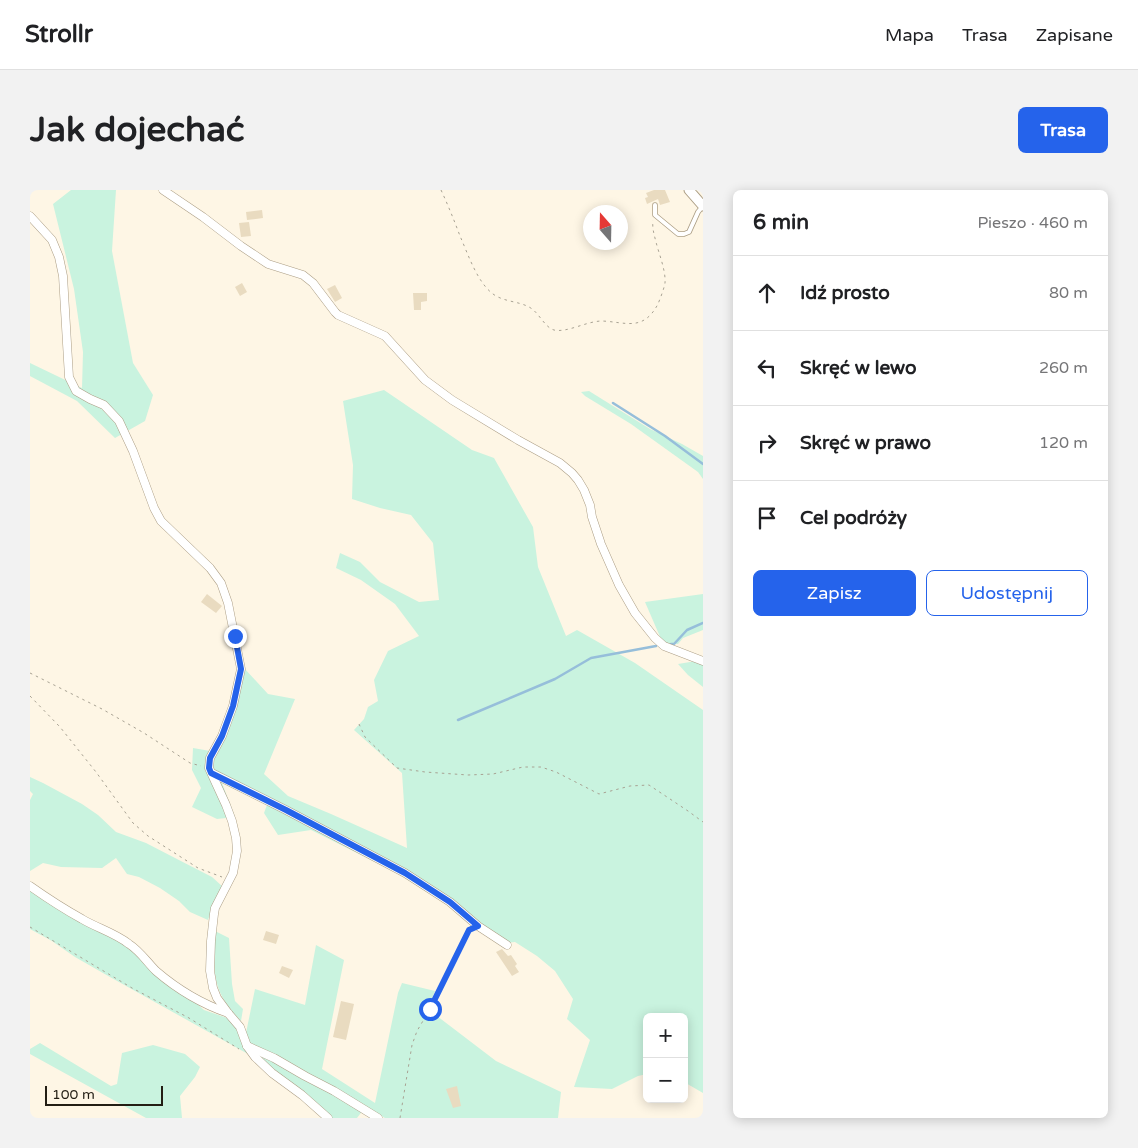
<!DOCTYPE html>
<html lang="pl">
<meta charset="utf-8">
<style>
:root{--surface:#fff;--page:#f2f2f2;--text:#202124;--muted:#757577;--line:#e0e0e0;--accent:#2563eb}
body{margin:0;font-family:"Varela Round",sans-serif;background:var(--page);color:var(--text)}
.controls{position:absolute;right:15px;bottom:15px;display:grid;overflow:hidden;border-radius:8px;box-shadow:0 2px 12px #0003}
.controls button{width:45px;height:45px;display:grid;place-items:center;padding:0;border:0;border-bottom:1px solid var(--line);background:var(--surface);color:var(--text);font:25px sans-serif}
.compass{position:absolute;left:553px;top:15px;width:45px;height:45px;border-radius:50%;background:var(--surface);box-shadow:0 2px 12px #0003;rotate:340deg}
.scale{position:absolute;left:15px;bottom:12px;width:118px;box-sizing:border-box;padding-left:5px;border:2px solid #231e14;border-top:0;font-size:14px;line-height:18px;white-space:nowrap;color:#231e14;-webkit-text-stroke:4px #fef6e5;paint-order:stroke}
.stop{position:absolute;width:15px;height:15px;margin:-11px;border:4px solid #2563eb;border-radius:50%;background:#fff}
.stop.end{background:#2563eb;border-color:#fff;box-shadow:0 1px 5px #0008}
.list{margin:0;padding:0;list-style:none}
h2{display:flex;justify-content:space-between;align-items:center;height:65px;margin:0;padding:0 20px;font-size:21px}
h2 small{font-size:16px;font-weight:400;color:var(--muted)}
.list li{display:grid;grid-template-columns:32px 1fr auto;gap:15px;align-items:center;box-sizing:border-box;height:75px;padding:0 20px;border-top:1px solid var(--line)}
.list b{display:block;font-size:19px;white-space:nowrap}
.list em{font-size:16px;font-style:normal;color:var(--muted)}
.actions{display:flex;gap:10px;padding:15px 20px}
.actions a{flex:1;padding:11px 0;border:1px solid var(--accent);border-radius:8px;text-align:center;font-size:18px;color:var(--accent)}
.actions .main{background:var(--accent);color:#fff}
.icon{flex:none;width:28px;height:28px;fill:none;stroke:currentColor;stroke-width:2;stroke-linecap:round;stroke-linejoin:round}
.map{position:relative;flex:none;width:673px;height:928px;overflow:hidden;border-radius:8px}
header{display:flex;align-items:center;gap:30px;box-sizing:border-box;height:70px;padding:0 25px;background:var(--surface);border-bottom:1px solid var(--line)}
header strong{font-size:24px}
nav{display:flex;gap:28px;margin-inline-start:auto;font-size:18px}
.intro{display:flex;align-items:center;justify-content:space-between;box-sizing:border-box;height:120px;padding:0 30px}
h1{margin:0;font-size:35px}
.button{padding:12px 22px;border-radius:8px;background:var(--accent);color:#fff;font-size:18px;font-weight:700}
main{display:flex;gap:30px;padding:0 30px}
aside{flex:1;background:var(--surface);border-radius:8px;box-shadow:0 2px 12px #0003}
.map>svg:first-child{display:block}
</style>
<header>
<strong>Strollr</strong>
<nav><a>Mapa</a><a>Trasa</a><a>Zapisane</a></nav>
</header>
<div class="intro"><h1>Jak dojechać</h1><a class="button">Trasa</a></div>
<main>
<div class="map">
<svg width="673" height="928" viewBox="0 0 673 928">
<rect width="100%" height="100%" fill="#fef6e5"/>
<g fill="#c9f3df">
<path d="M41,0h45l-4,61 21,112 20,32 -8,26 -30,17 -38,-37 -47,-25v-13l52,25 1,-36 -9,-63 -21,-85z"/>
<path d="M354,200l88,60 22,8 39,69 5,40 28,69 11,-6 58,33 68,47v383l-19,-11v-65h-37v57l-9,2 -26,13 -38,-2 16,-47 -23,-21 6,-20 -18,-28 -18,-15 -22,-14 -17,2 -28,-20 -22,-19 -53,-33 -84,-42 -33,5 -14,-22 3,-8 -45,-22 13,34 -18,2 -25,-12 9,-19 -9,-18 1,-22 23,4 28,-84 24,26 27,5 -31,75 24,22 43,18 76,34 -5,-75 -48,-43 10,-11 4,-12 10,-6 -4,-21 14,-29 31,-15 -24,-32 -34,-24 -25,-12 4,-15 20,9 20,20 39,20 20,-2 -6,-57 -22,-28 -31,-7 -28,-9 1,-34 -10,-64z"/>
<path d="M559,201l61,38 32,15 21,12v23l-5,-7 -67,-48 -46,-28 -4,-4z"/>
<path d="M673,404v36l-20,8 -5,6h-10l-7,-5 -16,-37z"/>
<path d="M666,471l7,4v22l-15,-12 -10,-11z"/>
<path d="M0,587l13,6 39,21 16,11 18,17 30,11 29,15 37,19 11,10 -9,15 -6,18 -18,-8 -11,-11 -19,-13 -21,-11 -12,-3 -11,-16 -14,10 -41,-1 -18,-4 -13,8v-71l3,-6 -3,-3z"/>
<path d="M0,695l39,31 18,10 33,13 16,16 26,23 24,16 18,16 26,9 8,9 10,26 -138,-77 -35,-20 -23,-16 -22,-12z"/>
<path d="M185,741l14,7 3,46 3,17 8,8 -2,12c-31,-32 -27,-49 -26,-90z"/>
<path d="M286,755l28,15 -22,109 53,34 23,-110 4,-10 33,8 -8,19 10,6 59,45 65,31 -3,26h-173l-136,-75 -3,-10 9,-44 50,16z"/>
<path d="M10,853l71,43 6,-2 5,-31 31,-8 32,9 15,13 -5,10 -15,19 2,22h-36l-116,-64v-5z"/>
<path d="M227,862l106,58 -6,8h-25l-27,-24 -35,-24 -14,-15z"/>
</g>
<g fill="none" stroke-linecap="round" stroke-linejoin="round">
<g stroke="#96beda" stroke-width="2.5">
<path d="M583,213l52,33 38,28"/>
<path d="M641,454h3l13,-14 16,-7"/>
<path d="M428,530l97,-41 36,-21 65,-12"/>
</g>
</g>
<g fill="#e9dbc0">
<path d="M624,0h11l5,12 -10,3 -2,-6 -11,5 -2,-6 3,-1 -2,-4z"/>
<path d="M232,20l1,8 -16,2 -1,-8z"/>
<path d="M219,32l2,14 -10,1 -2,-14z"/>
<path d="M212,93l5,9 -7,4 -5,-9z"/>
<path d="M305,95l7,13 -7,4 -8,-13z"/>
<path d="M383,103h14v8l-6,1v8h-7z"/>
<path d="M177,404l15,12 -6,7 -15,-11z"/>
<path d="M236,741l13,4 -3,9 -13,-4z"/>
<path d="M472,759l6,7 3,-1 6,9 -2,2 4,6 -7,4 -16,-24z"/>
<path d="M252,776l11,4 -4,8 -10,-5z"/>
<path d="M311,811l13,3 -8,36 -13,-3z"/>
<path d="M427,896l4,20 -8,2 -7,-19z"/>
</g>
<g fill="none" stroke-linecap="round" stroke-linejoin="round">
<defs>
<path id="service" d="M625,15v10l23,19h6l5,-2 9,-20 5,-6"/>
<g id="minor">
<path d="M133,0l40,27 38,29 27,18 35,11 10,8 22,29 3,3 47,21 40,44 27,20 66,40 42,23 12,10 6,7 6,10 6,15 2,12 9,27 18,41 16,28 20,25 9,8 39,15"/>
<path d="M0,26l22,24 7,17 4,19 6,101 7,14 14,8 14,6 15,16 14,30 21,57 7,13 49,47 11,15 7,20 13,66 -8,37 -11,30 -12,22 -1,10 17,37 6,16 4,17 1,13 -4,22 -18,35 -1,6 -3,27 -1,30 3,17 4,10 11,15 12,14 7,19 8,11 17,16 30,22 26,23"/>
<path d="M182,583l74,37 119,63 45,29 28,24 29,19"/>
<path d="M0,696c17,12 34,23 52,33 15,9 33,14 47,25 11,7 18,18 27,27 21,18 46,33 72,42"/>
<path d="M217,856l27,12 31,18 29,15 44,27"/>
</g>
<path id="tertiary" d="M659,0l14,16"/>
</defs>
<use href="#service" stroke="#ac9e85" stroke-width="5.5"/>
<use href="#minor" stroke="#ac9e85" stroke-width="9"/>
<use href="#tertiary" stroke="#ac9e85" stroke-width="11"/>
<g stroke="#a8a293" stroke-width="1" stroke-dasharray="2.5 4" stroke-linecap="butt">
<path d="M411,0c7,15 13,30 19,46 8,18 17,46 33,58 11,8 25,7 36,13 10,5 15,20 25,23 13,3 33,-9 48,-9 24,1 41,11 56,-17 2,-5 6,-15 7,-21 1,-12 -6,-29 -9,-41 -2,-8 -4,-14 -3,-22"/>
<path d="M0,483l72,36 42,24 46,30 11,3"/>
<path d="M0,506l30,31 36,45 37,51 15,13 50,32 24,9"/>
<path d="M329,534l6,13 32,31 28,4 43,3 25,-1 30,-7h18l15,5 43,22 31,-8 19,-1 39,26 15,11"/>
<path d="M0,737l102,61 57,30 50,31"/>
<path d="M370,928l12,-73 5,-14 13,-22 33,-68 6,-11 1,-1"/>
</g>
<use href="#service" stroke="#fff" stroke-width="4"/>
<use href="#minor" stroke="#fff" stroke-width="8"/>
<use href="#tertiary" stroke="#fff" stroke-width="9"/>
</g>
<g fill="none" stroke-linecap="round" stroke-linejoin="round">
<path stroke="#2563eb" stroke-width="6" d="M205,446l6,33 -8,37 -11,30 -12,22 -1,10 2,5 75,37 119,63 45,29 28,24 -9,4 -39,79"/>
</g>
</svg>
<div class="controls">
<button>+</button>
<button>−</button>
</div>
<svg class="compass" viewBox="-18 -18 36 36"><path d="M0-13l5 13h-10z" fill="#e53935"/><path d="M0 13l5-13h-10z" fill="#757577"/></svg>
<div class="scale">100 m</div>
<div class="stop" style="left:400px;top:819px"></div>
<div class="stop end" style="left:205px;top:446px"></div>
</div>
<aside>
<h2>6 min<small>Pieszo · 460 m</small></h2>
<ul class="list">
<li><svg class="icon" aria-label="ahead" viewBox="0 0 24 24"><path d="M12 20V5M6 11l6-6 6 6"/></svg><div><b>Idź prosto</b></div><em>80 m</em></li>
<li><svg class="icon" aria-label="left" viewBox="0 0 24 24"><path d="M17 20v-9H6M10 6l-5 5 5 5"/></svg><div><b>Skręć w lewo</b></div><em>260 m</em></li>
<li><svg class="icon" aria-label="right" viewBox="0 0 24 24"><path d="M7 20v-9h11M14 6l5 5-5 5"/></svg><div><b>Skręć w prawo</b></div><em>120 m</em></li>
<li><svg class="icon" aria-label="arrive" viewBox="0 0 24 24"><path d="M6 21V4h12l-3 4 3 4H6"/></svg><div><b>Cel podróży</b></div></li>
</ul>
<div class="actions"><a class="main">Zapisz</a><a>Udostępnij</a></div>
</aside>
</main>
